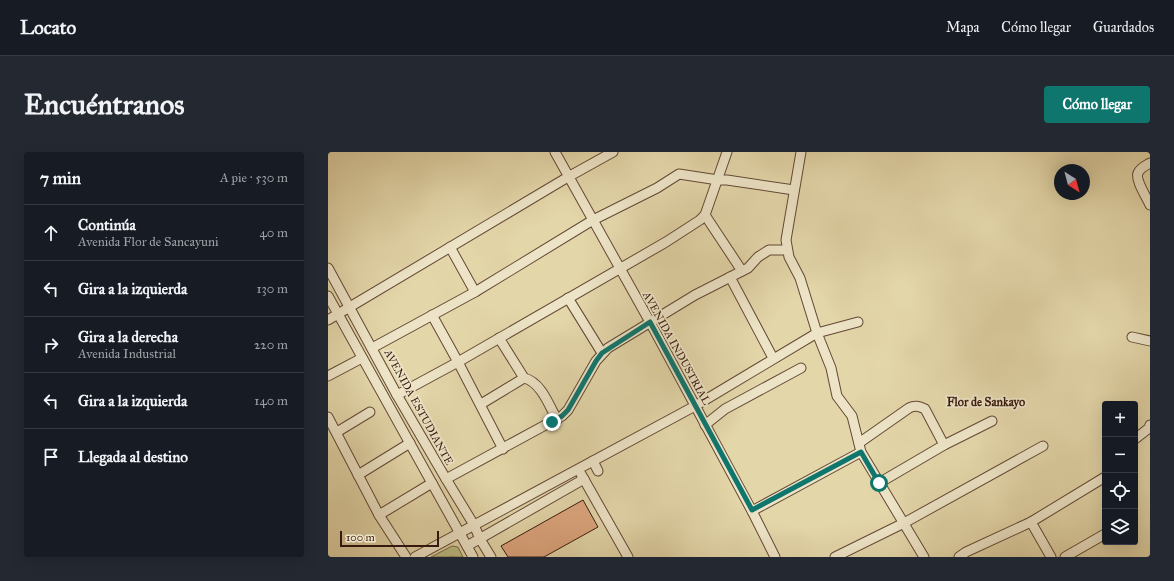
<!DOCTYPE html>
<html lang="es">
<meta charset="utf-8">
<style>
:root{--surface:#171b24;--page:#242831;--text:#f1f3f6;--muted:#9ea1a6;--line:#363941;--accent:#0f766e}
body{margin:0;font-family:"IM FELL Great Primer",serif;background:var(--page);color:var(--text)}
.controls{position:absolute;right:12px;bottom:12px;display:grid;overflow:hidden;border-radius:4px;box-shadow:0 4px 16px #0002}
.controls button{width:36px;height:36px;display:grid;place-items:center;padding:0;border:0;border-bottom:1px solid var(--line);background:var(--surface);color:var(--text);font:20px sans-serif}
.compass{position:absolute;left:726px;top:12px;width:36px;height:36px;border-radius:50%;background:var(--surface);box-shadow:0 4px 16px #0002;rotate:144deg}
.scale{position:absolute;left:12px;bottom:10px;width:99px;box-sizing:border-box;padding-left:4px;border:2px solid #38190e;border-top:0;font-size:11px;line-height:14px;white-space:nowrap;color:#38190e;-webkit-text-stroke:3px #ede4c7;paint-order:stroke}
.stop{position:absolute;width:12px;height:12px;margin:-9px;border:3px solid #0f766e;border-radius:50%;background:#fff}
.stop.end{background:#0f766e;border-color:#fff;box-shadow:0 1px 4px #0008}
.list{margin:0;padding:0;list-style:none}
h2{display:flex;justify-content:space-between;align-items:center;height:52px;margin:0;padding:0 16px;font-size:17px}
h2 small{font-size:13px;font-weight:400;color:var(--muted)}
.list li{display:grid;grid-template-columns:26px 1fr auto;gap:12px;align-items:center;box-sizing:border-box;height:56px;padding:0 16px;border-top:1px solid var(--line)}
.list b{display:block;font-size:15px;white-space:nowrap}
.list p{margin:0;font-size:13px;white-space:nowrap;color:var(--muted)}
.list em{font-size:13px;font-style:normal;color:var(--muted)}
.icon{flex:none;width:22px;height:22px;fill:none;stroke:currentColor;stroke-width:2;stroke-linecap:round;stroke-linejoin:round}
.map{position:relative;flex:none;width:822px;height:405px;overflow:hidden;border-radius:4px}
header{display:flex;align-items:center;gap:24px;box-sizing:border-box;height:56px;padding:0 20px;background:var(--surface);border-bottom:1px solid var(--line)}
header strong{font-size:19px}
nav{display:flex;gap:22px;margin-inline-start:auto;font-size:14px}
.intro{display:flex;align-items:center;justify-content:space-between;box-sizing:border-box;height:96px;padding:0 24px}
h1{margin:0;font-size:28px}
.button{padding:10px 18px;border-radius:4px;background:var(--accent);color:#fff;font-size:14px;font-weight:700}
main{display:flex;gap:24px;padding:0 24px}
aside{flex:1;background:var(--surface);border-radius:4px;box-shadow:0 4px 16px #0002}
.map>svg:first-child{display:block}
</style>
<header>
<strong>Locato</strong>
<nav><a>Mapa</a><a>Cómo llegar</a><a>Guardados</a></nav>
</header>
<div class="intro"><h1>Encuéntranos</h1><a class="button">Cómo llegar</a></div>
<main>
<aside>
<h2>7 min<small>A pie · 530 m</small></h2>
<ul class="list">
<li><svg class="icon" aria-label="ahead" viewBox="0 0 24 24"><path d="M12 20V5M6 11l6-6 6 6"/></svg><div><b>Continúa</b><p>Avenida Flor de Sancayuni</p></div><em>40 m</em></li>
<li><svg class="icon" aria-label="left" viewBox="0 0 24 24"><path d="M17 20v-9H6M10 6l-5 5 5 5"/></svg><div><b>Gira a la izquierda</b></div><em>130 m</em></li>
<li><svg class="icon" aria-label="right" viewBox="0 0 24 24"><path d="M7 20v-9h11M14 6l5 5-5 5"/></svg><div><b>Gira a la derecha</b><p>Avenida Industrial</p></div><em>220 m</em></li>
<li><svg class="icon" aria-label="left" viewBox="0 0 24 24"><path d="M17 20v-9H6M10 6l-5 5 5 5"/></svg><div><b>Gira a la izquierda</b></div><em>140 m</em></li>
<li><svg class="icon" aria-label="arrive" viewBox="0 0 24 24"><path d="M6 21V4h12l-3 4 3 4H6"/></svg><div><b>Llegada al destino</b></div></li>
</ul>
</aside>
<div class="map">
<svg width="822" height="405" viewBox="0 0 822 405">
<defs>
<pattern id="park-tufts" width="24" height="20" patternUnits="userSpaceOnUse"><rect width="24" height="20" fill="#bbbc83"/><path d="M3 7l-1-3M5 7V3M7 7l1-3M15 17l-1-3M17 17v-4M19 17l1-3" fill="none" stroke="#a2a170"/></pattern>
</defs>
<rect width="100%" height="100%" fill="#e3d6a9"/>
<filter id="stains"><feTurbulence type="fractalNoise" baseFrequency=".005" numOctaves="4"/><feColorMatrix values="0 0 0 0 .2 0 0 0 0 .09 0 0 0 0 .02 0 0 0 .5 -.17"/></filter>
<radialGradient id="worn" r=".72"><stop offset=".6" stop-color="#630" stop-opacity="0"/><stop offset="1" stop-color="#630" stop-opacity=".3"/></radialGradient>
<path fill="url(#park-tufts)" stroke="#7a6a48" d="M124,394l6,1 5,10h-32z"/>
<path fill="#dda57e" stroke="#38190e" d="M255,348l15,27 -54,30h-36l-7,-11z"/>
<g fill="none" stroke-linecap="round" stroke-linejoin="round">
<defs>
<g id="minor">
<path d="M227,0l95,170 102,189 23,46"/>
<path d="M473,0l-15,88 3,17 11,21 17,55 14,35 6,28 15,20 9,36 63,105"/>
<path d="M822,11c-5,3 -10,5 -12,10 -3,7 9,25 12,32"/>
<path d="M377,63l37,56"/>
<path d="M122,95l25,45"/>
<path d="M0,116l69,127 49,84 28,46 6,14 11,18"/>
<path d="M402,125l43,81"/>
<path d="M0,144l145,261"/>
<path d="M240,146l34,55"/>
<path d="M104,163l26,47 45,87"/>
<path d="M0,168l240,-143 45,-25"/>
<path d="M804,185l18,4"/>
<path d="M171,186l25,40"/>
<path d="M44,196l103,-56 118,-72 64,-32 22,-14 39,6h9l67,10"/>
<path d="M0,224l34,-18"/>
<path d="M69,243l61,-33 208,-120 34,-22 5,-5 22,-63"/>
<path d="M153,252l43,-26c17,4 25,27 33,42"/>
<path d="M0,265l51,98 27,42"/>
<path d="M377,273l20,-16 76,-41"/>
<path d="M9,280l33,-20"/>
<path d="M807,287l14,-11 1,-3"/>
<path d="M531,291l50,-35c6,-3 10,-2 16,1l19,36"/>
<path d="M265,309l5,10"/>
<path d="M253,322l47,83"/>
<path d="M30,323l52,-32"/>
<path d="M118,327l116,-63 6,-6 28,-49 12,-13 87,-53 53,-27 10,-11 11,-7h18"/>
<path d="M551,331l65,-38 48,-24"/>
<path d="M424,359l109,-59"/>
<path d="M51,363l53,-32"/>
<path d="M703,370l20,35"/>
<path d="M139,394l117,-67"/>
<path d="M87,405l280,-151 122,-73 41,-11"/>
<path d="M507,405l69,-34 139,-77"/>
<path d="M631,405l7,-5 65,-30 74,-45"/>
<path d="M737,405l40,-23"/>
</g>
</defs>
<use href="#minor" stroke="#634835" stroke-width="11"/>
<use href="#minor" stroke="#ede4c7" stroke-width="9"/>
</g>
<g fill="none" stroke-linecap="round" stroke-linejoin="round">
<path stroke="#0f766e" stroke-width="5" d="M224,270l10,-6 6,-6 28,-49 6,-8 48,-31 102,188 109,-58 18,31"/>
</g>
<g text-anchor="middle" stroke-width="3.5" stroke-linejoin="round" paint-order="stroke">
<g font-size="11" fill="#38190e" stroke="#ede4c7">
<text transform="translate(349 196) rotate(61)" y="4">AVENIDA INDUSTRIAL</text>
<text transform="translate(91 255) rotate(61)" y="4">AVENIDA ESTUDIANTE</text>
</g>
<g font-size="12" font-weight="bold" fill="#38190e" stroke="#ede4c7">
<text x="658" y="254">Flor de Sankayo</text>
</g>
</g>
<rect width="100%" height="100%" filter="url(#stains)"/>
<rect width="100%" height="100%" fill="url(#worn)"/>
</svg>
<div class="controls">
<button>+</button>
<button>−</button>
<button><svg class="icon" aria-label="locate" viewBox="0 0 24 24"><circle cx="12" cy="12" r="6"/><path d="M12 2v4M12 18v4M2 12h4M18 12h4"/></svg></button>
<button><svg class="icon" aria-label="layers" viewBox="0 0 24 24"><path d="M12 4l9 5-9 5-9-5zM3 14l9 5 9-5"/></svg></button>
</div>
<svg class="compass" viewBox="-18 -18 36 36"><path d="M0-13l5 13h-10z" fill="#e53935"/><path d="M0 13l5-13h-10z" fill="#9ea1a6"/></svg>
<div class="scale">100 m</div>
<div class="stop" style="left:551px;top:331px"></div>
<div class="stop end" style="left:224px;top:270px"></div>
</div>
</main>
